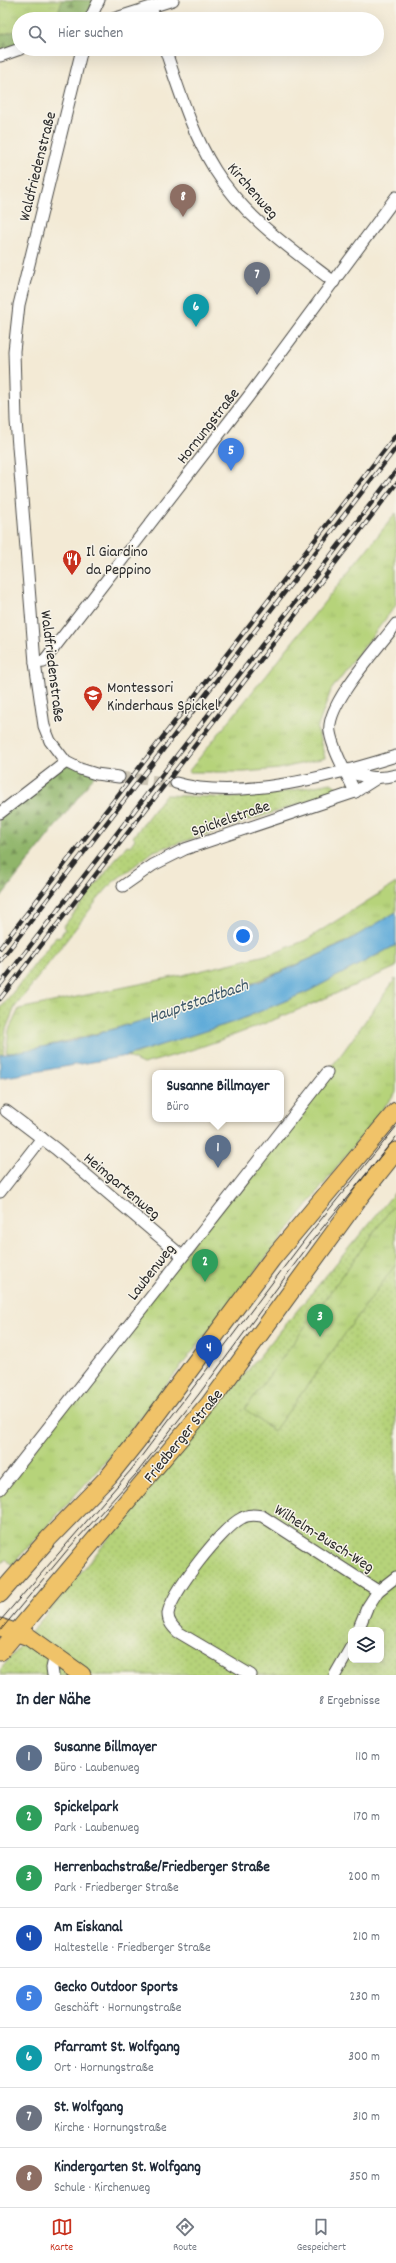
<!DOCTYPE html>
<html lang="de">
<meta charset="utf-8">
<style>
:root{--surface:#fff;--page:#f2f2f3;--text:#1f2937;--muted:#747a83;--line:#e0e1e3;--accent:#c8321e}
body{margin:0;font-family:Dekko,sans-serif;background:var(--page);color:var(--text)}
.controls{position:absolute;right:12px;bottom:12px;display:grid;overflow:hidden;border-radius:8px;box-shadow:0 4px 16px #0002}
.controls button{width:36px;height:36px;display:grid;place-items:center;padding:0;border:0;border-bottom:1px solid var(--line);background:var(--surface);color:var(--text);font:20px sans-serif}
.you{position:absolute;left:243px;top:936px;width:14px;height:14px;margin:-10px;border:3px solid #fff;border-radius:50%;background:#1a73e8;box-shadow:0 0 0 6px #1a73e833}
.badge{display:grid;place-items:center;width:26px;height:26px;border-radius:50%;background:var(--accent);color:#fff;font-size:13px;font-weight:700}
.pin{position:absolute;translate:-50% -33px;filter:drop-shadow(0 1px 2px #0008)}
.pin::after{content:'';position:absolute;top:21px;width:14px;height:12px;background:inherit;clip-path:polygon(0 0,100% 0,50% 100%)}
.popup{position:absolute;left:152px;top:1070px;width:132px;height:52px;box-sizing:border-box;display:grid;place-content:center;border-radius:8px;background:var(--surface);filter:drop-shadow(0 1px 3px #0005);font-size:13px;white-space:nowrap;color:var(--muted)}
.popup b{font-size:15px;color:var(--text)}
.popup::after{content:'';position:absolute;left:50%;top:100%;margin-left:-8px;border:8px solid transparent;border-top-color:var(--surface)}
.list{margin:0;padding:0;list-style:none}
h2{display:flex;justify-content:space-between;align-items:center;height:52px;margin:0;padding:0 16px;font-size:17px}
h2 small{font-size:13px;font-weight:400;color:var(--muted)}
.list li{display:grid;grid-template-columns:26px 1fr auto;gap:12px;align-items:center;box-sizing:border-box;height:60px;padding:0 16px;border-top:1px solid var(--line)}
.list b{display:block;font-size:15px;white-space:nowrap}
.list p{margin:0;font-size:13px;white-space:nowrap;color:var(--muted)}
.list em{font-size:13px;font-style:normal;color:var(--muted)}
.icon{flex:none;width:22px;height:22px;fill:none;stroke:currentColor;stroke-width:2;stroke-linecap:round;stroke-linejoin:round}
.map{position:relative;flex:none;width:396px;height:1675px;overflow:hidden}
.search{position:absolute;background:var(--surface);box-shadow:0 4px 16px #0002;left:12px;right:12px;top:12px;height:44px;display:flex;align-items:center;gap:10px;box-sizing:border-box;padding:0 14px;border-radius:22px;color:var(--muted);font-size:15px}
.sheet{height:532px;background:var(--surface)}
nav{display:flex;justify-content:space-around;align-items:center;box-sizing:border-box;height:56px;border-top:1px solid var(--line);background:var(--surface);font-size:11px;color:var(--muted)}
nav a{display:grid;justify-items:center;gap:2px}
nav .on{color:var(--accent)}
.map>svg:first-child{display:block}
</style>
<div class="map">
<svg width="396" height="1675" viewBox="0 0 396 1675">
<defs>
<pattern id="grass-dots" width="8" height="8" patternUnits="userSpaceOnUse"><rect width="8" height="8" fill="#b6d37a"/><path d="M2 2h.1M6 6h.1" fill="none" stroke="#9db56a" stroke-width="1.8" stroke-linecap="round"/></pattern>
<pattern id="forest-firs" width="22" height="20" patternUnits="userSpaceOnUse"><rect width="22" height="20" fill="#90b56a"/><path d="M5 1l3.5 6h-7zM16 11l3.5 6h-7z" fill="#769357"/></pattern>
<pattern id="park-tufts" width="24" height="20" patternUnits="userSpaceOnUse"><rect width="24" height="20" fill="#b6d37a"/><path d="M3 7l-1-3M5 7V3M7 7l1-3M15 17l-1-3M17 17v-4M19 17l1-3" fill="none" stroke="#9db56a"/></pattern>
</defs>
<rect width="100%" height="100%" fill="#f7f3e8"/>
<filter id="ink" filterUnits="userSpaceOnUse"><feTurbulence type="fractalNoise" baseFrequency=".025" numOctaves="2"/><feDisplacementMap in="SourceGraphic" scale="8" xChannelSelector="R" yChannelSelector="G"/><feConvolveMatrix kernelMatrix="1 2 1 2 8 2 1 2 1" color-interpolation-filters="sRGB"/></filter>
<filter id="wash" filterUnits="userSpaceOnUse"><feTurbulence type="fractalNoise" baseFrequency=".012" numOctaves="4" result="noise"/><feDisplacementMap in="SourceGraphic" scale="16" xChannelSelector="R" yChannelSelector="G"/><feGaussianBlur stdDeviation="0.9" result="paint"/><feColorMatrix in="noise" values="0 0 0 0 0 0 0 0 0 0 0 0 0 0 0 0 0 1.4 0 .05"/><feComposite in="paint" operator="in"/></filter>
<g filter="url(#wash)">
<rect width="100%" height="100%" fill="#f3ead5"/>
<g fill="url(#grass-dots)" stroke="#707f52" fill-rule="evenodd">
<path d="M331,783l7,5 -7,6 -177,57 -41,31 -15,17 -83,108 -9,22 -3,26h-3v-46l56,-72 3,1 6,-9 -2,-2 64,-82 3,1 5,-7 -2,-2 32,-42 67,3 35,-3z"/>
<path d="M396,1191v484h-396v-5zM351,1630h30v30h-30z"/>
</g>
<g fill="url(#forest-firs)" stroke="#5e704a">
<path d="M62,0h37l-9,19h-34z"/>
<path d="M19,30v19l-19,7v-21z"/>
<path d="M66,762l30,12 -96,124v-85z"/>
</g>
<g fill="url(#park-tufts)" stroke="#707f52">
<path d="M0,0h62l-6,19h-37v11l-19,5z"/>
<path d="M396,513v92l-65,85 -14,39 8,29 -46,11 -35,3h-56z"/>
<path d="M396,883v29c-18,10 -36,23 -55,32 -104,51 -214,85 -327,109l-8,-1 3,-22 10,-21 164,-34 91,-22 32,-13z"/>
<path d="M396,945v22c-83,37 -165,74 -253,97l-17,-8 111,-35 72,-30z"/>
<path d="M396,978v114l-283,361 -101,112 -6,-6 -6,6v-71l182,-238 161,-204z"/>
<path d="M393,1206l3,2v56l-122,167 -29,-22z"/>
</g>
<path fill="#60acd9" stroke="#466c82" d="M396,912v33l-87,46 -72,30 -111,35 -126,22v-23l73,-14 126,-37 62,-23 82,-37z"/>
</g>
<g filter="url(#ink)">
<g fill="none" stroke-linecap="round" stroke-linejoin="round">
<path stroke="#cbc4b3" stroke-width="11" stroke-dasharray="11 5.5" stroke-linecap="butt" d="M119,777l57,6"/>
<defs>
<g id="street">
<path d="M151,8l4,11"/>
<path d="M90,19l9,-19"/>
<path d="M113,19l60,-19"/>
<path d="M82,49l-63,256 -5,46 2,70 19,242 9,63 6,15 16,21 14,7 16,5 23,3"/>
<path d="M165,49c14,41 27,84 50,121 29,47 76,79 119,112"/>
<path d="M0,56l20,-7"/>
<path d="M35,663l9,-1 3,-5 201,-260 148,-200"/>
<path d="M346,771c17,6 32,9 50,4"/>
<path d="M176,783c63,19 159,-8 220,-27"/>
<path d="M355,792l22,-14"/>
<path d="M0,813l66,-51"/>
<path d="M123,886l30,-21 32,-16 170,-57c-8,-18 -22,-41 -25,-60 -5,-27 49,-85 66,-108"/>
<path d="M6,1111l50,38 126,107"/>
<path d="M0,1192l42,-54"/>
<path d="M0,1489l327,-416"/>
<path d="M378,1591l18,-14"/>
<path d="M53,1675l-1,-7 3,-13"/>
<path d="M251,1675l-73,-43c-5,-5 -10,-10 -10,-18 2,-20 55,-87 74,-96 6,-4 13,-3 20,-2l116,75 -11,17 -9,22"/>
<path d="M335,1675l16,-28"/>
</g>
<g id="primary">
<path d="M0,1594l48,-55 61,-63 28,-35 135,-182 124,-148"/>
<path d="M0,1627l29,10 53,38"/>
<path d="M0,1652l209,-248 153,-210 34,-43"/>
</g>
</defs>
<use href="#street" stroke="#494844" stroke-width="13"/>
<use href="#primary" stroke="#494844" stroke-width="19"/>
<use href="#street" stroke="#fff" stroke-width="11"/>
<use href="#primary" stroke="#f0c369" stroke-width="17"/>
<g stroke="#2b2b2b" stroke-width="1">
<path d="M0,1621l131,-151 175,-232 90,-111"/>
<path d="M0,1631l69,-83 67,-74 63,-80 112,-152 85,-105"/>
</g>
<defs>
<g id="rail">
<path d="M0,948l396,-513"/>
<path d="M0,961l396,-513"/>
<path d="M0,985l396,-514"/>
<path d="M0,999l396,-515"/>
</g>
</defs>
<use href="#rail" stroke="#2b2b2b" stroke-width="4.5"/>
<use href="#rail" stroke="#f7f3e8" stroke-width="3" stroke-dasharray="9" stroke-linecap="butt"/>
</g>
</g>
<defs>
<symbol id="restaurant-pin" viewBox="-11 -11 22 30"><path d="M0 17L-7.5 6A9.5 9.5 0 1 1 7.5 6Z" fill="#c8321e" stroke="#f7f3e8"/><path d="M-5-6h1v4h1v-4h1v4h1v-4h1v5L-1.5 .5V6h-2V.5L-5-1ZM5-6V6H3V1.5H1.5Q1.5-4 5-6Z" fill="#fff"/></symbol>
<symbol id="school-pin" viewBox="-11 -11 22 30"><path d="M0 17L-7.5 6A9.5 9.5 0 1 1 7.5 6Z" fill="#c8321e" stroke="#f7f3e8"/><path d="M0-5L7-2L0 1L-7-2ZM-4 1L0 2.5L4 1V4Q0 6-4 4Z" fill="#fff"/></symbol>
</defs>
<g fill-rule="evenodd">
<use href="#restaurant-pin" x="61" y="548" width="22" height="30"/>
<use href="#school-pin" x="82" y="684" width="22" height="30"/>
</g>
<g text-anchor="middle" stroke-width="3" stroke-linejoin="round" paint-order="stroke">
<g font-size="16" fill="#2b2b2b" stroke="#f7f3e8">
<text transform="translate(36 166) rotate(-76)" y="6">Waldfriedenstraße</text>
<text transform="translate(254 190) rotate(49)" y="6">Kirchenweg</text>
<text transform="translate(207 425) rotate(-52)" y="6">Hornungstraße</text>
<text transform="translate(54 666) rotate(83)" y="6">Waldfriedenstraße</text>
<text transform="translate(230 817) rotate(-19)" y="6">Spickelstraße</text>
<text transform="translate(123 1185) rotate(40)" y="6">Heimgartenweg</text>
<text transform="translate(150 1271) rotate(-52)" y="6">Laubenweg</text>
<text transform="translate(182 1435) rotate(-51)" y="6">Friedberger Straße</text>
<text transform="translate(325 1537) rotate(32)" y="6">Wilhelm-Busch-Weg</text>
</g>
<g font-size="16" fill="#2b2b2b" stroke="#f7f3e8" text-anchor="start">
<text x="86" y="556">Il Giardino<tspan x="86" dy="18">da Peppino</tspan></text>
<text x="107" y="692">Montessori<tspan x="107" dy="18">Kinderhaus Spickel</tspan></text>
</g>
<g font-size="17" font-style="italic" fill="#3e5868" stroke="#f7f3e8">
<text transform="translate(198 1000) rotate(-19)" y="6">Hauptstadtbach</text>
</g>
</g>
</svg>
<div class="controls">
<button><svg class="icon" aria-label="layers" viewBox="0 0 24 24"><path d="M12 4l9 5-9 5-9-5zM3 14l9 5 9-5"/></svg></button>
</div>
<div class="you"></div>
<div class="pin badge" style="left:218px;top:1168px;background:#5c6f8a">1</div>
<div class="popup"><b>Susanne Billmayer</b>Büro</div>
<div class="pin badge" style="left:205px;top:1282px;background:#2e9e5b">2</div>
<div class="pin badge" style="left:320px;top:1337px;background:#2e9e5b">3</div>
<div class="pin badge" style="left:209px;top:1368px;background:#1a4fb4">4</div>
<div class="pin badge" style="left:231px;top:471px;background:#3f7fe0">5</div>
<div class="pin badge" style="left:196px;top:327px;background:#0f9aa8">6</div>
<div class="pin badge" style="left:257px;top:295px;background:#6b7280">7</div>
<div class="pin badge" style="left:183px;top:217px;background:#8d6e63">8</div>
<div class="search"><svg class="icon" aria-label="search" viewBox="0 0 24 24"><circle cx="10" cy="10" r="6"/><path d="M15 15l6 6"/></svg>Hier suchen</div>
</div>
<section class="sheet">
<h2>In der Nähe<small>8 Ergebnisse</small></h2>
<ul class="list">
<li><span class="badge" style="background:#5c6f8a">1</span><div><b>Susanne Billmayer</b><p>Büro · Laubenweg</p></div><em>110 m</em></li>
<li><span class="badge" style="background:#2e9e5b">2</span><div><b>Spickelpark</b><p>Park · Laubenweg</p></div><em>170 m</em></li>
<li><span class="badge" style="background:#2e9e5b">3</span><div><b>Herrenbachstraße/Friedberger Straße</b><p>Park · Friedberger Straße</p></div><em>200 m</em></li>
<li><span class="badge" style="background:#1a4fb4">4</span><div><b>Am Eiskanal</b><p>Haltestelle · Friedberger Straße</p></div><em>210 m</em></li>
<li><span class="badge" style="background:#3f7fe0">5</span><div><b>Gecko Outdoor Sports</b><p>Geschäft · Hornungstraße</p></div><em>230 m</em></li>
<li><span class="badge" style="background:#0f9aa8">6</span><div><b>Pfarramt St. Wolfgang</b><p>Ort · Hornungstraße</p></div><em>300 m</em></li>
<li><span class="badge" style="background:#6b7280">7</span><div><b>St. Wolfgang</b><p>Kirche · Hornungstraße</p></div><em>310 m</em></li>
<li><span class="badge" style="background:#8d6e63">8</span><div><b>Kindergarten St. Wolfgang</b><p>Schule · Kirchenweg</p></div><em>350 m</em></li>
</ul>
</section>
<nav>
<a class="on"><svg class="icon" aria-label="map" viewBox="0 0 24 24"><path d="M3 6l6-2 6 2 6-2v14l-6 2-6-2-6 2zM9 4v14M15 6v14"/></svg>Karte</a>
<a><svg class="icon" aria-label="directions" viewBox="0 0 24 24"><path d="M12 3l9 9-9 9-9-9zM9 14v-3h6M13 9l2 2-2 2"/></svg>Route</a>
<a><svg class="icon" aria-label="saved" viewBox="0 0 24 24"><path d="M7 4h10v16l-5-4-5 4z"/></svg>Gespeichert</a>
</nav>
